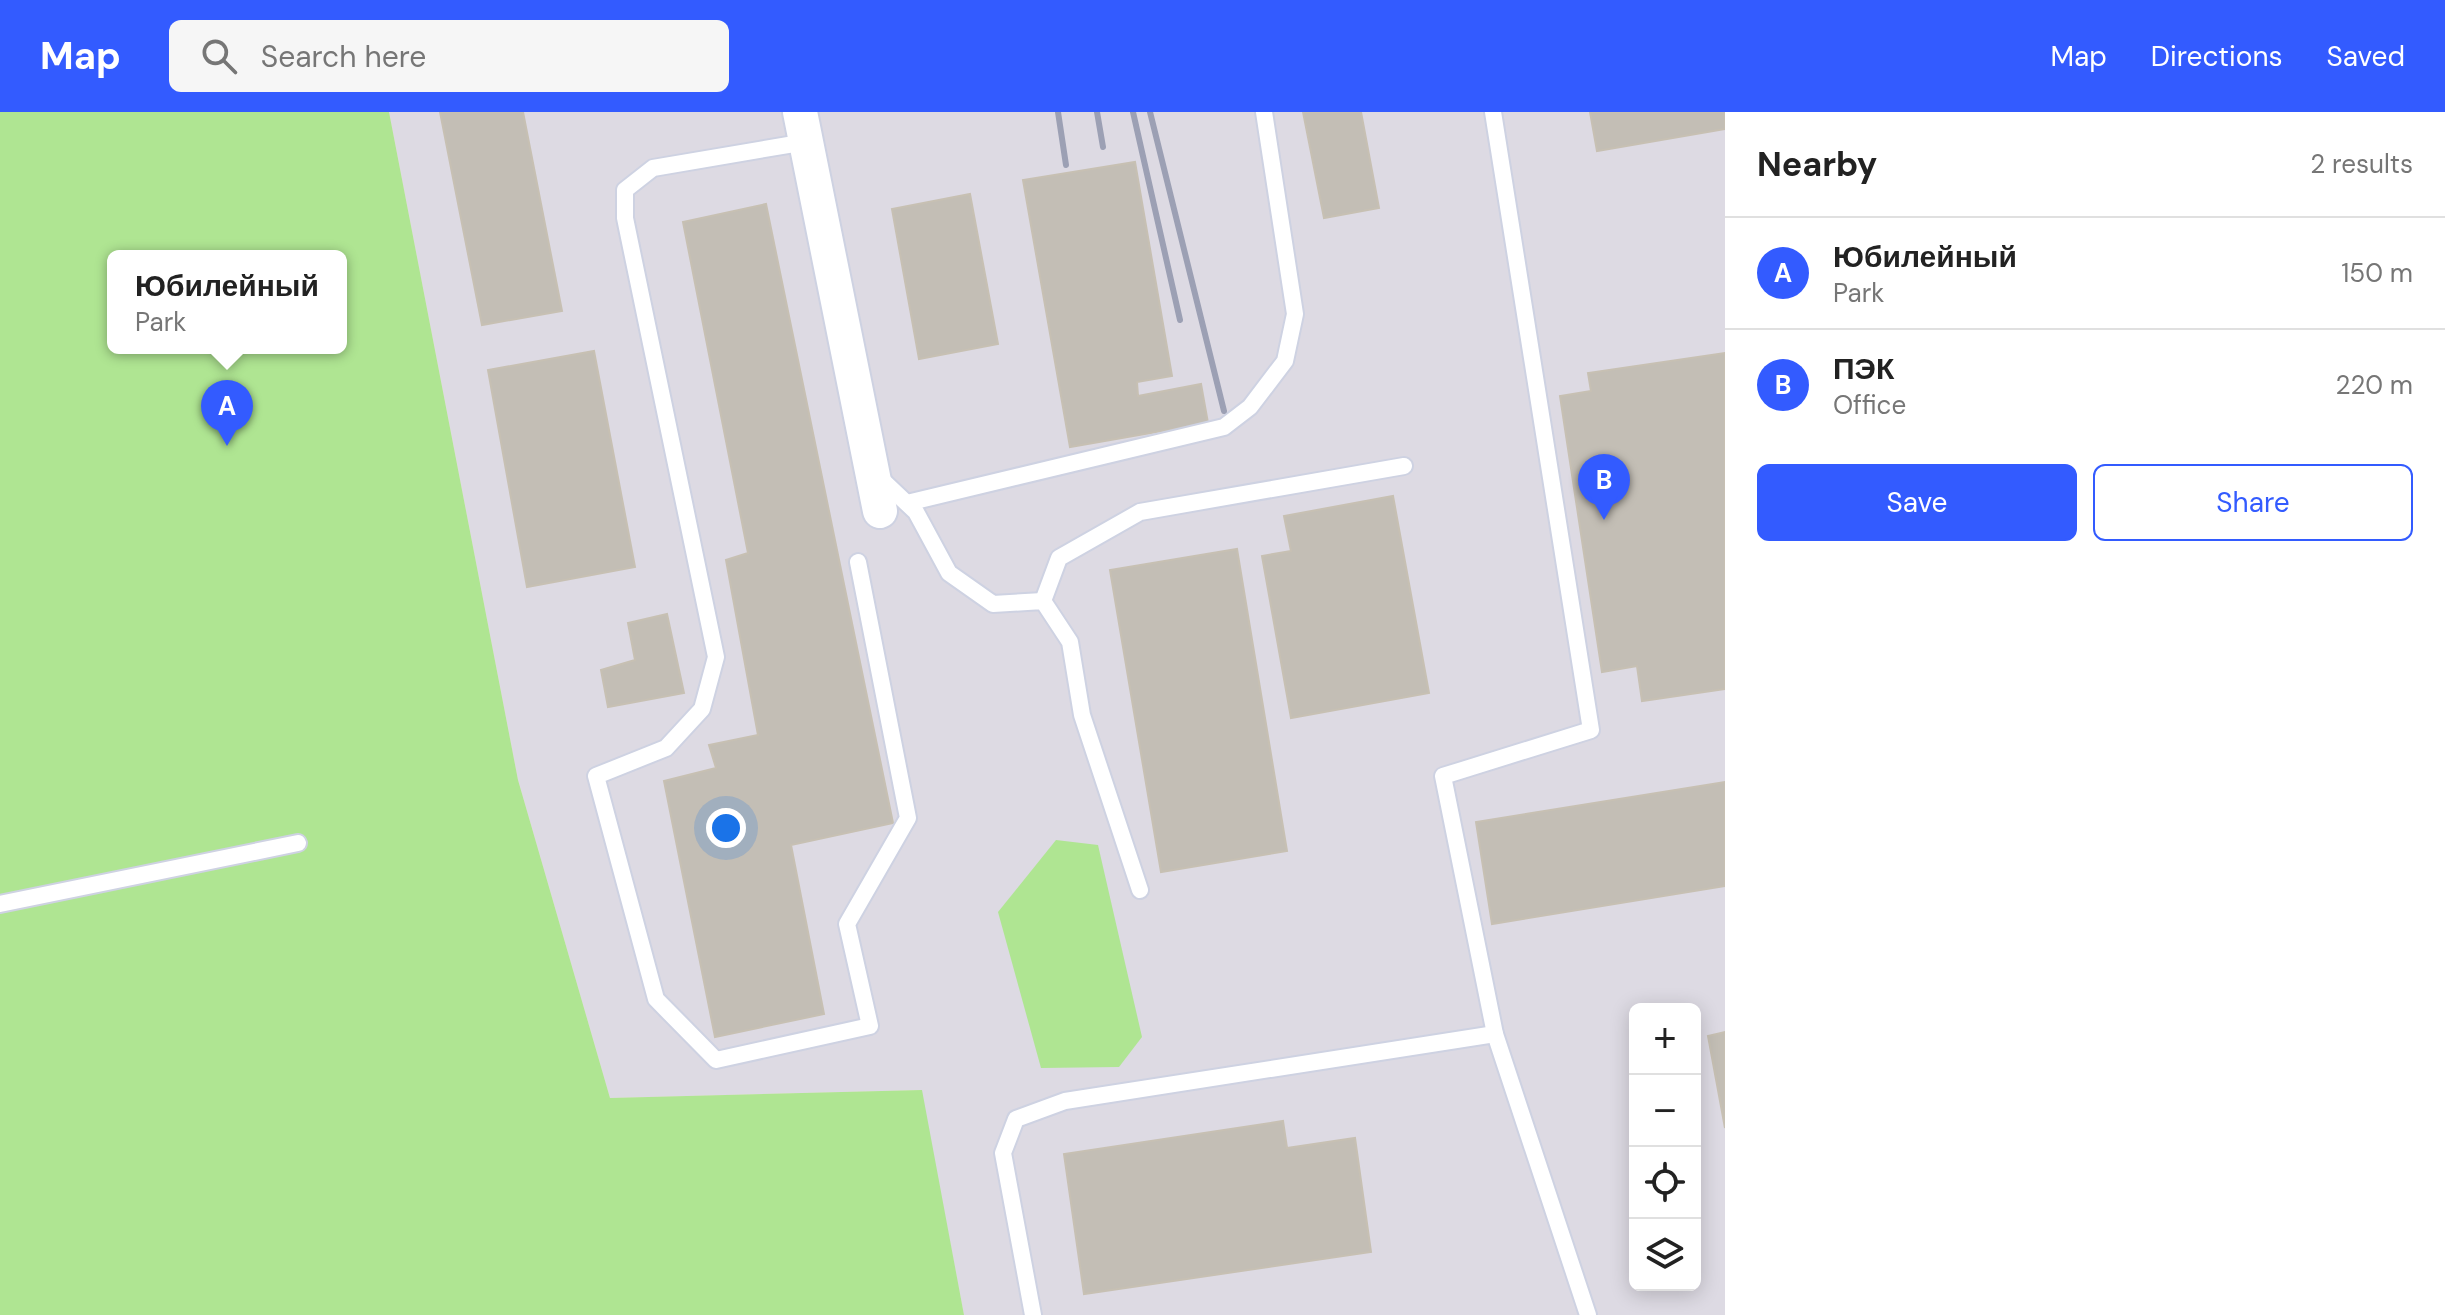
<!DOCTYPE html>
<meta charset="utf-8">
<style>
:root{--surface:#fff;--page:#f6f6f6;--text:#222;--muted:#767676;--line:#e0e0e0;--accent:#335bff}
body{margin:0;font-family:"DM Sans",sans-serif;background:var(--page);color:var(--text)}
.controls{position:absolute;right:24px;bottom:24px;display:grid;overflow:hidden;border-radius:12px;box-shadow:0 4px 20px #0003}
.controls button{width:72px;height:72px;display:grid;place-items:center;padding:0;border:0;border-bottom:2px solid var(--line);background:var(--surface);color:var(--text);font:40px sans-serif}
.you{position:absolute;left:726px;top:716px;width:28px;height:28px;margin:-20px;border:6px solid #fff;border-radius:50%;background:#1a73e8;box-shadow:0 0 0 12px #1a73e833}
.badge{display:grid;place-items:center;width:52px;height:52px;border-radius:50%;background:var(--accent);color:#fff;font-size:26px;font-weight:700}
.pin{position:absolute;translate:-50% -66px;filter:drop-shadow(0 2px 4px #0008)}
.pin::after{content:'';position:absolute;top:42px;width:28px;height:24px;background:inherit;clip-path:polygon(0 0,100% 0,50% 100%)}
.popup{position:absolute;left:107px;top:138px;width:240px;height:104px;box-sizing:border-box;display:grid;place-content:center;border-radius:12px;background:var(--surface);filter:drop-shadow(0 2px 6px #0005);font-size:26px;white-space:nowrap;color:var(--muted)}
.popup b{font-size:30px;color:var(--text)}
.popup::after{content:'';position:absolute;left:50%;top:100%;margin-left:-16px;border:16px solid transparent;border-top-color:var(--surface)}
.list{margin:0;padding:0;list-style:none}
h2{display:flex;justify-content:space-between;align-items:center;height:104px;margin:0;padding:0 32px;font-size:34px}
h2 small{font-size:26px;font-weight:400;color:var(--muted)}
.list li{display:grid;grid-template-columns:52px 1fr auto;gap:24px;align-items:center;box-sizing:border-box;height:112px;padding:0 32px;border-top:2px solid var(--line)}
.list b{display:block;font-size:30px;white-space:nowrap}
.list p{margin:0;font-size:26px;white-space:nowrap;color:var(--muted)}
.list em{font-size:26px;font-style:normal;color:var(--muted)}
.actions{display:flex;gap:16px;padding:24px 32px}
.actions a{flex:1;padding:18px 0;border:2px solid var(--accent);border-radius:12px;text-align:center;font-size:28px;color:var(--accent)}
.actions .main{background:var(--accent);color:#fff}
.icon{flex:none;width:44px;height:44px;fill:none;stroke:currentColor;stroke-width:2;stroke-linecap:round;stroke-linejoin:round}
.map{position:relative;flex:none;width:1725px;height:1203px;overflow:hidden}
header{display:flex;align-items:center;gap:48px;box-sizing:border-box;height:112px;padding:0 40px;background:var(--accent);color:#fff}
header strong{font-size:38px}
nav{display:flex;gap:44px;margin-inline-start:auto;font-size:28px}
.search{width:560px;height:72px;background:var(--page);display:flex;align-items:center;gap:20px;box-sizing:border-box;padding:0 28px;border-radius:12px;color:var(--muted);font-size:30px}
main{display:flex}
aside{flex:1;background:var(--surface)}
.map>svg:first-child{display:block}
</style>
<header>
<strong>Map</strong>
<div class="search"><svg class="icon" aria-label="search" viewBox="0 0 24 24"><circle cx="10" cy="10" r="6"/><path d="M15 15l6 6"/></svg>Search here</div>
<nav><a>Map</a><a>Directions</a><a>Saved</a></nav>
</header>
<main>
<div class="map">
<svg width="1725" height="1203" viewBox="0 0 1725 1203">
<rect width="100%" height="100%" fill="#ece3d9"/>
<path fill="#dddae3" fill-rule="evenodd" d="M389,0h1336v1203h-761l-43,-225 -311,8 -92,-318zM1635,897h60v276h-60z"/>
<g fill="#afe592" fill-rule="evenodd">
<path d="M0,0h389l129,668 92,318 312,-8 42,225h-964zM113,144h228v92h-228z"/>
<path d="M1056,728l42,5 44,192 -23,30 -78,1 -43,-156z"/>
</g>
<g fill="#c3beb5" stroke="#c7c0b3" stroke-width="2">
<path d="M440,0h83l39,199 -80,14z"/>
<path d="M1303,0h58l18,96 -55,10z"/>
<path d="M1590,0h135v17l-128,22z"/>
<path d="M1135,50l37,214 -35,6 1,14 63,-12 7,39 -138,24 -47,-267z"/>
<path d="M970,82l28,150 -79,15 -27,-150z"/>
<path d="M766,92l127,619 -102,22 33,169 -109,23 -51,-256 52,-13 -7,-23 49,-10 -32,-175 22,-7 -65,-331z"/>
<path d="M594,239l41,216 -108,20 -39,-217z"/>
<path d="M1725,241v336l-83,12 -5,-35 -35,6 -42,-276 31,-5 -3,-18z"/>
<path d="M1393,384l36,197 -138,25 -29,-162 29,-5 -7,-35z"/>
<path d="M1237,437l50,302 -126,21 -51,-302z"/>
<path d="M667,502l17,79 -76,14 -7,-37 34,-10 -7,-37z"/>
<path d="M1725,670v104l-233,38 -16,-102z"/>
<path d="M1725,920v96l-17,-92z"/>
<path d="M1283,1009l4,27 68,-10 16,114 -287,42 -20,-140z"/>
</g>
<g fill="none" stroke-linecap="round" stroke-linejoin="round">
<defs>
<g id="lane">
<path d="M1493,0l98,618 -148,46 52,258 93,281"/>
<path d="M806,30l-153,26 -28,22v28l91,439 -14,52 -36,39 -70,28 60,223 60,61 154,-34 -23,-102 61,-106 -50,-256"/>
<path d="M879,365l37,35 33,61 44,31 50,-3 27,41 12,73 58,175"/>
<path d="M907,391l317,-76 26,-20 35,-46 10,-47 -31,-202"/>
<path d="M1043,489l16,-43 81,-46 264,-46"/>
<path d="M0,792l298,-61"/>
<path d="M1033,1203l-30,-162 13,-34 49,-18 430,-67"/>
</g>
<path id="street" d="M800,0l80,399"/>
</defs>
<use href="#lane" stroke="#ced2e2" stroke-width="20"/>
<use href="#street" stroke="#ced2e2" stroke-width="38"/>
<use href="#lane" stroke="#fff" stroke-width="16"/>
<use href="#street" stroke="#fff" stroke-width="34"/>
<g stroke="#9ca0b4" stroke-width="6">
<path d="M1058,0l8,53"/>
<path d="M1097,0l6,35"/>
<path d="M1133,0l47,208"/>
<path d="M1150,0l74,299"/>
</g>
</g>
</svg>
<div class="controls">
<button>+</button>
<button>−</button>
<button><svg class="icon" aria-label="locate" viewBox="0 0 24 24"><circle cx="12" cy="12" r="6"/><path d="M12 2v4M12 18v4M2 12h4M18 12h4"/></svg></button>
<button><svg class="icon" aria-label="layers" viewBox="0 0 24 24"><path d="M12 4l9 5-9 5-9-5zM3 14l9 5 9-5"/></svg></button>
</div>
<div class="you"></div>
<div class="pin badge" style="left:227px;top:334px">A</div>
<div class="popup"><b>Юбилейный</b>Park</div>
<div class="pin badge" style="left:1604px;top:408px">B</div>
</div>
<aside>
<h2>Nearby<small>2 results</small></h2>
<ul class="list">
<li><span class="badge">A</span><div><b>Юбилейный</b><p>Park</p></div><em>150 m</em></li>
<li><span class="badge">B</span><div><b>ПЭК</b><p>Office</p></div><em>220 m</em></li>
</ul>
<div class="actions"><a class="main">Save</a><a>Share</a></div>
</aside>
</main>
